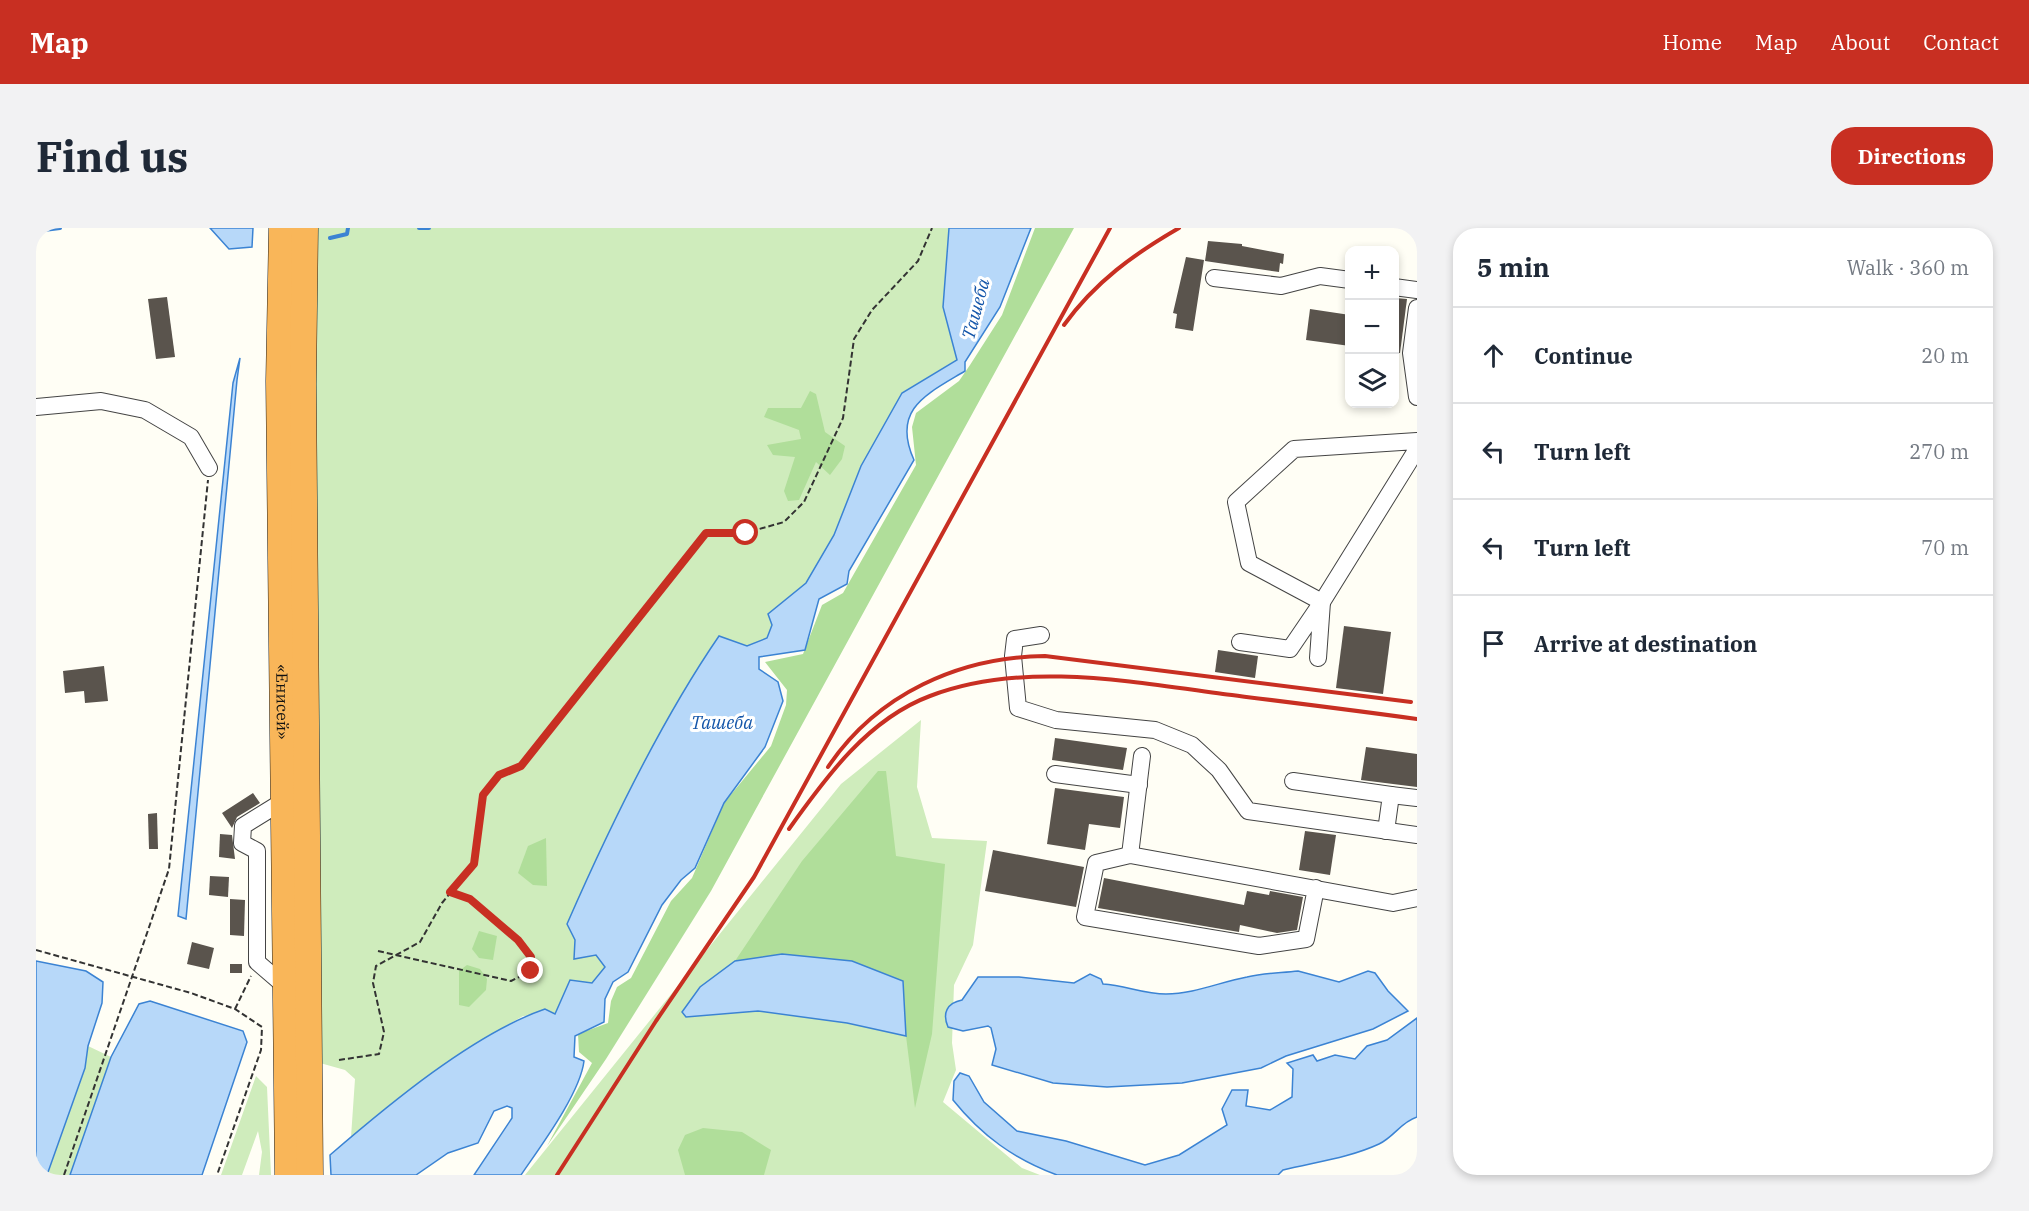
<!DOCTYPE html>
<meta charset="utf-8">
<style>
:root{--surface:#fff;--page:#f2f2f3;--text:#1f2937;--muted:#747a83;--line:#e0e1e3;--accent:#c82f22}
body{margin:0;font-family:"IBM Plex Serif",serif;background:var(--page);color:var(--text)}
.controls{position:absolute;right:18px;top:18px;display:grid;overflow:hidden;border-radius:12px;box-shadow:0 3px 9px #0003}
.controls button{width:54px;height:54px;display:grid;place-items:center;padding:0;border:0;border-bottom:2px solid var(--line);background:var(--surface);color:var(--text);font:30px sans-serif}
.stop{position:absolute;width:18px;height:18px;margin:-14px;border:4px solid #c82f22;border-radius:50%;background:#fff}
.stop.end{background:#c82f22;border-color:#fff;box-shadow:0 2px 6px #0008}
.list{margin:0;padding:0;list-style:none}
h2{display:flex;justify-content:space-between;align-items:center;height:78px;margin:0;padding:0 24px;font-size:26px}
h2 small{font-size:20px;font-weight:400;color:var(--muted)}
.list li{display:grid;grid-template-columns:39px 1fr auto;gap:18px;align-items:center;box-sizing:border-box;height:96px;padding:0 24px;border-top:2px solid var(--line)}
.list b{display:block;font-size:22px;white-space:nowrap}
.list em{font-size:20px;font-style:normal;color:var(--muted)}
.icon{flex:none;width:33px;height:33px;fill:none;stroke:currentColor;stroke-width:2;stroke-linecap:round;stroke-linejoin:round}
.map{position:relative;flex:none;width:1381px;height:947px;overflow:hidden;border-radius:24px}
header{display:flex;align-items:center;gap:36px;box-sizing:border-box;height:84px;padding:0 30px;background:var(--accent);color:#fff}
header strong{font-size:28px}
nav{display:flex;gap:33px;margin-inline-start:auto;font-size:21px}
.intro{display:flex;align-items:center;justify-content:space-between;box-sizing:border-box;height:144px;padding:0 36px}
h1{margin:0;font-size:42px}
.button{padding:15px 27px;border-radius:24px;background:var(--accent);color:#fff;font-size:21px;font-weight:700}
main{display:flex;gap:36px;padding:0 36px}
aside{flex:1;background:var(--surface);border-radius:24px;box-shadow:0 3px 9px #0003}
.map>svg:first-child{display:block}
</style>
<header>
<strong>Map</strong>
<nav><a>Home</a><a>Map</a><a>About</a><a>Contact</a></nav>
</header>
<div class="intro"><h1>Find us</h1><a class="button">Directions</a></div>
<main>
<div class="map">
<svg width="1381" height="947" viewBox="0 0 1381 947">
<rect width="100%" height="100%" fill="#fffef5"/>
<g fill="#cfecbc">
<path d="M280,0h633l-6,79 14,53 -55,33 -41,73 -27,69 -28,48 -37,31 3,11 -5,13 -20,8 -151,309 10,12 -14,16 -22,-3 -15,34 -32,2 -53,31 -119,90 4,-58 -10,-9 -25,-7 -6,-679z"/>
<path d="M885,492l-4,67 15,51 55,3 -14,104 -19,40 -2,58 4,27 -13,32 79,66 18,7h-515l316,-391z"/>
<path d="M52,818l23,11 -41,118h-23l38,-107z"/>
<path d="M220,848l11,11 4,88h-12l3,-23 -4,-21 -16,44h-21z"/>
</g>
<g fill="#b0de9a">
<path d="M999,0h39l-363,663 -105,168 -59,87 45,-83 -13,-11 -1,-18 30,-11 3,-22 6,-14 14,-9 40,-77 21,-23 32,-75 47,-57 15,-41 1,-15 -22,-28 38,-8 19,-49 21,-12 73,-128 -4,-38 4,-14 43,-32 11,-16 32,-50z"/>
<path d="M774,163l6,3 9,38 20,14 -3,13 -12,16 -14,-13 -17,38 -11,1 -4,-10 11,-34 -22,-2 -6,-10 34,-6 -2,-9 -35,-13 4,-9h33z"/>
<path d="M842,543h8l10,85 49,8 -13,170 -17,74 -9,-72 -3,-55 -121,-27 -47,7 67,-100z"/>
<path d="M510,610l1,48 -14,-1 -15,-12 10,-27z"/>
<path d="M443,703l18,5 -4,24 -14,-2 -7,-9z"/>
<path d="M431,737l13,4 7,10 -1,11 -17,17 -10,-2v-34z"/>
<path d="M667,900l39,4 29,18 -7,25h-79l-7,-25 7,-15z"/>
</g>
<g fill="#b7d8f9" stroke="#3b83d3" stroke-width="1.5">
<path d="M174,0h43l-1,19 -23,2z"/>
<path d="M913,0h82l-31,79 -35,55v9c-38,23 -74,38 -51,89l-65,111 -2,13 -28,15 -14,51 -46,7v12l19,13 5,19 -18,46 -41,56 -29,65 -14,12 -19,25 -34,67 -15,10 -8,17 -1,23 -29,14 -1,21 10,4c-4,33 -44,86 -63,114h-47l38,-57v-10l-5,-2 -13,5 -16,32 -30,10 -32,22h-85l-1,-20c58,-50 143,-121 215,-146l10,5 15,-34 22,3 13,-16 -9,-12 -22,4 1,-19 -8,-16c42,-96 93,-202 152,-288l28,10 20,-8 5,-13 -4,-11 38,-31 28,-48 27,-69 41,-73 55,-33 -14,-53z"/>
<path d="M204,130l-3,22 -51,539 -8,-3 55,-533z"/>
<path d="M746,726l70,7 51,20 3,55 -59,-13 -89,-12 -72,6 -4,-5 18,-25 35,-26z"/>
<path d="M0,733l50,10 17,11 -1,21 -14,43 -3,22 -38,107h-11z"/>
<path d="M1262,743l41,11 29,-11 7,2 13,18 20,20 -35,18 -87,27 -25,12 -79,15 -75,4 -54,-4 -61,-18 4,-16 -5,-21 -3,-2 -25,5 -15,-4c-6,-14 -1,-24 14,-27l16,-23h41l55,6 16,-9 11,5 2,5c22,1 40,10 63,10 28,0 54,-12 81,-17 17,-4 34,-4 51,-6z"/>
<path d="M114,773l93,30 4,11 -45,133h-132l41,-118 28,-53z"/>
<path d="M1381,790v99c-16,5 -23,20 -38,27 -30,14 -64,18 -96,26l-5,5h-221c-43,-16 -75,-39 -104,-75l1,-19 6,-8 9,3 15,26 33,29 49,10 79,24 34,-10 48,-30 -5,-16 10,-19h16l-2,16 24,4 22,-13 1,-28 -6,-6 26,-8 4,6 18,-6 20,4 12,-13 20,-6z"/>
</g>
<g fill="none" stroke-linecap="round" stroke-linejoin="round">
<g stroke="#3b83d3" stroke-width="4">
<path d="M383,0h10"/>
<path d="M0,3l24,-3"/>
<path d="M294,10l17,-4 1,-6"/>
</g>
</g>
<g fill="#5a544d">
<path d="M1172,13l34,3v2l42,8 -1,10 -3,-1 -1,9 -74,-11z"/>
<path d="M1150,29l18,3 -11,71 -18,-3 2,-14 -4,-1z"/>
<path d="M131,69l8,60 -19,2 -8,-60z"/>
<path d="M1359,70l12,1 -7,54h-5z"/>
<path d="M1274,81l40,6v31l-44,-6z"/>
<path d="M1308,398l47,6 -8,62 -47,-6z"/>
<path d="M1182,422l40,6 -3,22 -40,-6z"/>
<path d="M68,438l4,35 -23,2 -1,-12 -19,2 -2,-22z"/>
<path d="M1019,510l72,10 -4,22 -71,-10z"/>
<path d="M1330,519l51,7v33l-56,-7z"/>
<path d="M1019,560l69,9 -4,31 -31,-4 -4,26 -38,-6z"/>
<path d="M217,565l7,10 -23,14 -5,11 -10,-15z"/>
<path d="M121,585l1,36h-9l-1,-35z"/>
<path d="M1269,603l31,4 -6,40 -31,-5z"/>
<path d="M184,606l12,1 3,24 -16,-2z"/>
<path d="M957,622l91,17 -8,40 -91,-16z"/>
<path d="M174,648l19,1 -1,20 -19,-2z"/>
<path d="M1068,650l140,27 3,-14 22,4 1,-4 33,6 -6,33 -20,3 -37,-8 -1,7 -141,-24z"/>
<path d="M194,671l15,1 -1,36 -14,-1z"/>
<path d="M156,714l22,6 -5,21 -22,-5z"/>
<rect x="194" y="736" width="12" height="9"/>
</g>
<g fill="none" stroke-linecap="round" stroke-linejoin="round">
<defs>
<g id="minor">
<path d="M1178,50l67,8 39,-10 30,4"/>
<path d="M1358,59l23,3"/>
<path d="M1381,80l-6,45 6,44"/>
<path d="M0,179l65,-6 44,9 46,27 18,31"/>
<path d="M1381,213l-123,8 -58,53 13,61 73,39 95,-153"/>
<path d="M1005,407l-26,4 -2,17 5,52 38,12 99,10 37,15 27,25 29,41 169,24"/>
<path d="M1204,414l50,7 32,-47 -4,56"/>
<path d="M1019,546l84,11"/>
<path d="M1257,553l98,14 -5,36"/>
<path d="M1355,567l26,3"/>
<path d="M249,572l-42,26 -1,17 15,8v111l29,25"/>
<path d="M1094,627l12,-99"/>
<path d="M1280,660l-10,51 -47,7 -174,-29 11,-54 34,-8 263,48 24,-5"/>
</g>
<g id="highway">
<path id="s1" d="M246,0l-3,153 9,794"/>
<path d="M269,0l-2,156 7,791"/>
</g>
</defs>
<use href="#minor" stroke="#444" stroke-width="18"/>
<use href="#highway" stroke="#222" stroke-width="27"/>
<g stroke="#333" stroke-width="2" stroke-dasharray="6 3" stroke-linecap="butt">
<path d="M0,722l155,43 44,16 27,18 -1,23 -44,125"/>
<path d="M342,723l133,30 20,-10v-14c-20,-26 -48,-54 -80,-65"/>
<path d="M199,781l16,-33"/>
<path d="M303,832l40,-6 5,-22 -11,-49 3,-17 44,-24 22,-39 32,-39 9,-69 16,-20 22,-8 185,-234h39l39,-11 20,-20 39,-84 11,-79 18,-29 46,-49 14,-33"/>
<path d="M28,947l105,-306 39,-389"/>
</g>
<use href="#minor" stroke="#fff" stroke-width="16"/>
<use href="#highway" stroke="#f9b659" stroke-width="26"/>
<g stroke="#c82f22" stroke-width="4">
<path d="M1028,97c31,-43 70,-71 115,-97"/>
<path d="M792,539c49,-73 131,-110 217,-111l366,46"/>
<path d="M753,601c37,-52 79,-110 141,-133 91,-35 198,-15 293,-2 64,8 129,16 194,25"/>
<path d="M521,947l99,-154 98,-144 356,-649"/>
</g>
</g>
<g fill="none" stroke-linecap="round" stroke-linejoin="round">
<path stroke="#c82f22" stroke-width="8" d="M495,743v-14l-13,-17 -48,-41 -20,-7 24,-28 9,-69 16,-20 22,-9 185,-233h40"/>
</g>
<g text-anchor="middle" stroke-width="6" stroke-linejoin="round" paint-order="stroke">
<g font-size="16" fill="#111" stroke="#fff">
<text dy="6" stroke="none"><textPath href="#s1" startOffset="474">«Енисей»</textPath></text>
</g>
<g font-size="18" font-style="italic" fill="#1355a9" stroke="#fff">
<text transform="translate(940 81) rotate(-75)" y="6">Ташеба</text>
<text x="686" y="501">Ташеба</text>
</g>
</g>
</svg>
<div class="controls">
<button>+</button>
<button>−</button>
<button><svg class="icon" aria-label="layers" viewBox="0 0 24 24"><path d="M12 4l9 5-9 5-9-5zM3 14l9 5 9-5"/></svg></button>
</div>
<div class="stop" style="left:710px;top:305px"></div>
<div class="stop end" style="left:495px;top:743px"></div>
</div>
<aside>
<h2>5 min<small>Walk · 360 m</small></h2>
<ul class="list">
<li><svg class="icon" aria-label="ahead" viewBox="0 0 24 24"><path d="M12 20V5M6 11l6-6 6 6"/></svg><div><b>Continue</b></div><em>20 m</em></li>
<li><svg class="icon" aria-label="left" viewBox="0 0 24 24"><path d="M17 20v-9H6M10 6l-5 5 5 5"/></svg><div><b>Turn left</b></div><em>270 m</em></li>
<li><svg class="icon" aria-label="left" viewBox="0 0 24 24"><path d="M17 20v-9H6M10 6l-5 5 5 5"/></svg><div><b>Turn left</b></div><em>70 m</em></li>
<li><svg class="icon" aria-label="arrive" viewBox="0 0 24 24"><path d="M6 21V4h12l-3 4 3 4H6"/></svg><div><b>Arrive at destination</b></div></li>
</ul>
</aside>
</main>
